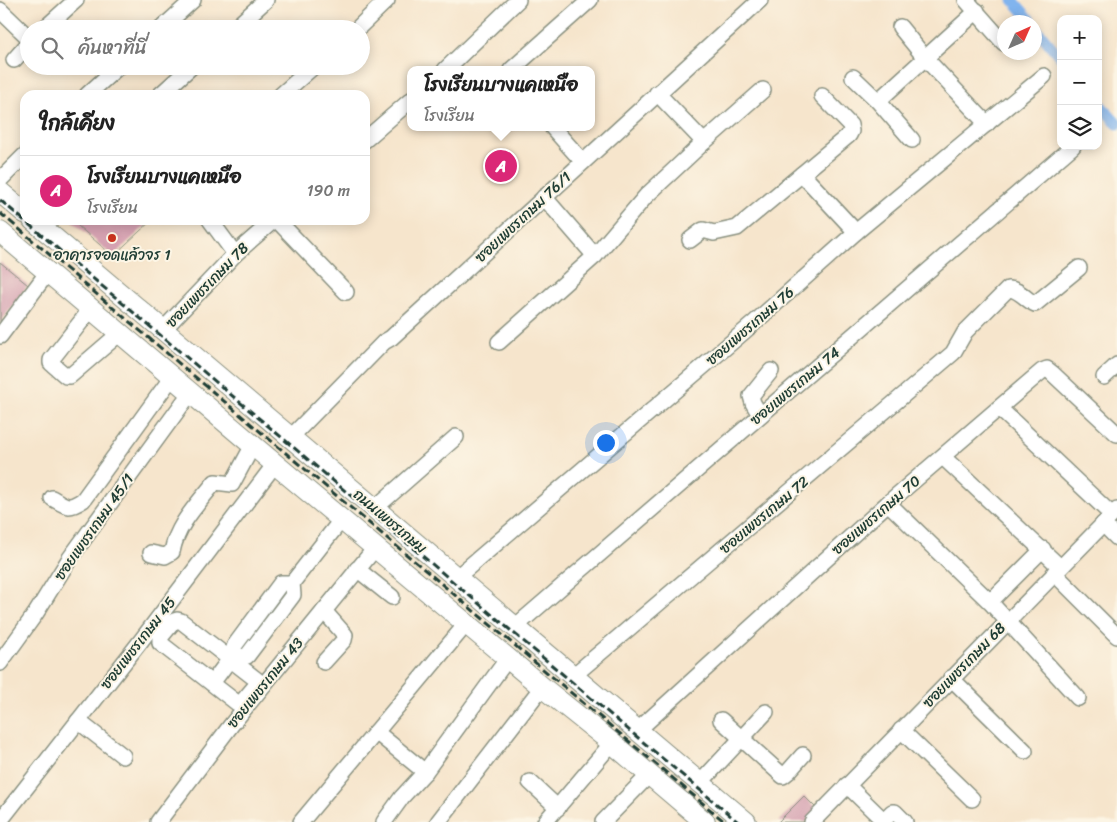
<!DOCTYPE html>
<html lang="th">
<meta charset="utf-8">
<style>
:root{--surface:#fff;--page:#f6f6f6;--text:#222;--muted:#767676;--line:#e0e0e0;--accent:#db2777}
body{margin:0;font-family:Sriracha,"Playpen Sans Thai",sans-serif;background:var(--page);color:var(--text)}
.controls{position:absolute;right:15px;top:15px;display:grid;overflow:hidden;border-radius:10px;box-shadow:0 2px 12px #0003}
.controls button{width:45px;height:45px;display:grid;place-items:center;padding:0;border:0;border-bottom:1px solid var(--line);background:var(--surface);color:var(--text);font:25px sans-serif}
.compass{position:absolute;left:997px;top:15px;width:45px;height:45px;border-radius:50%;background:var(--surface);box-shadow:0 2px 12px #0003;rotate:45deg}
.you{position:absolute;left:605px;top:442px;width:18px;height:18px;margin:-12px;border:4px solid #fff;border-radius:50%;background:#1a73e8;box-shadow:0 0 0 8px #1a73e833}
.badge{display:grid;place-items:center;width:32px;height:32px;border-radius:50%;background:var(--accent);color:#fff;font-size:16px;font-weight:700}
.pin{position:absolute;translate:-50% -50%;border:2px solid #fff;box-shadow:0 1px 5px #0006}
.popup{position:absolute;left:407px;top:66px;width:188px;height:65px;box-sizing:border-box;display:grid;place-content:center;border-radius:10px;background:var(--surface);filter:drop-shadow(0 1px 4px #0005);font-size:16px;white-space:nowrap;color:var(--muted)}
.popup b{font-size:19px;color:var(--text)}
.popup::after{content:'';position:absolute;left:50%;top:100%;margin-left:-10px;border:10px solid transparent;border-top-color:var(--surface)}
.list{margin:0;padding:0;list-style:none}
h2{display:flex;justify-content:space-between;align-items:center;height:65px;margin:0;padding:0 20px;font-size:21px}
h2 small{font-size:16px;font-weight:400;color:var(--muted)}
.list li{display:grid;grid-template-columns:32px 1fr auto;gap:15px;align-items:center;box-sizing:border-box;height:70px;padding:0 20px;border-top:1px solid var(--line)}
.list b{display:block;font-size:19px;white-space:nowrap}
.list p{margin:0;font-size:16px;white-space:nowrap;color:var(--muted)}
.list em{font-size:16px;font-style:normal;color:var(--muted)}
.icon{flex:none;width:28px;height:28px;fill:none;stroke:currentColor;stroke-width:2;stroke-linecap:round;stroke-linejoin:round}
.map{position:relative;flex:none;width:1117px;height:822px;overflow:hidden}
.search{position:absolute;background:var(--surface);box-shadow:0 2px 12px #0003;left:20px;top:20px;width:350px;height:55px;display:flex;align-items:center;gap:12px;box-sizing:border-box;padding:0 18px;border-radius:28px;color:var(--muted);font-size:19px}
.panel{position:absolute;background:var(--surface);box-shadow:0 2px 12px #0003;left:20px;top:90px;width:350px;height:135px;border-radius:15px}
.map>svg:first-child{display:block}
</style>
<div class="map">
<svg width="1117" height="822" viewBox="0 0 1117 822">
<rect width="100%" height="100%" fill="#fcf5e5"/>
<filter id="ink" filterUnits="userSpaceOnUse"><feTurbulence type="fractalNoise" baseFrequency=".02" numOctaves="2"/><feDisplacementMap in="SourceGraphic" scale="10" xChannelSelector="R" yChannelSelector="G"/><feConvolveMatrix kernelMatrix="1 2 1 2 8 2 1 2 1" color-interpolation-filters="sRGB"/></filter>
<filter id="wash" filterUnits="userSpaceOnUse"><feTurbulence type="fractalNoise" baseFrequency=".0096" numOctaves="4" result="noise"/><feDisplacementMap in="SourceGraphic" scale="20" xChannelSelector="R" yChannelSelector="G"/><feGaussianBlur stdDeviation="1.12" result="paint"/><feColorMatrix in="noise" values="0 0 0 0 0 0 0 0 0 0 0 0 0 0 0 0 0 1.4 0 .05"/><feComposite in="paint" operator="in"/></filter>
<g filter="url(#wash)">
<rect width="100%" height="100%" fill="#f6e5cc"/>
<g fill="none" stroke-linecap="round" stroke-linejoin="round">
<g stroke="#81b4ee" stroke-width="11">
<path d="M1013,0l19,22"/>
<path d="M1034,26l27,32"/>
<path d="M1098,102l19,22"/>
</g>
</g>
<g id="blocks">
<g fill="#d5a1b1">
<path d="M71,220h81l-39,36z"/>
<path d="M0,262l28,23 -28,38z"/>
<path d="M804,796l14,14 -12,12h-28z"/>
</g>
</g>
</g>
<g filter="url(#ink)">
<use href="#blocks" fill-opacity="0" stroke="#8a9180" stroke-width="1"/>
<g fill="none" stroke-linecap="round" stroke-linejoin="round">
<defs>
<g id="minor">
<path d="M966,0l38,43"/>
<path d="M0,10l29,28"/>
<path d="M900,27l26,32 61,65"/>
<path d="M44,29l32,-29"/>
<path d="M161,29l32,-29"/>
<path d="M234,29l32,-29"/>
<path d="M357,29l30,-29"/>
<path d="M14,60l15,-17"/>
<path d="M445,70l73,-70"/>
<path d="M511,70l79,-70"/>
<path d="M853,77l25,24 34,39"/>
<path d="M657,93l47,49"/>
<path d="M87,95l32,-29"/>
<path d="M160,95l32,-29"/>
<path d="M281,95l33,-29"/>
<path d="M878,101l99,-90"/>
<path d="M552,127l31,35"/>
<path d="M365,140l46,-40"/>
<path d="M802,174l54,58"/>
<path d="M0,180l25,-25"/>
<path d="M544,197l51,59"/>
<path d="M210,220l25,34"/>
<path d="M277,220l69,72"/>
<path d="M690,240l13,-10 11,3 23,-5 112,-93 2,-4 -1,-6 -28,-29"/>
<path d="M91,309l-40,51v3l15,13h4l50,-43"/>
<path d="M163,330l72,-76 39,-34"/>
<path d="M0,336l48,-64"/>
<path d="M499,342l96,-86 51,-60 58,-54 59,-52"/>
<path d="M1104,377l13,-12"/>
<path d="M999,408l113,107"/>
<path d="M760,415l-7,-12 -2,-7 20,-25"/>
<path d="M291,437l93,-95 7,-4 369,-338"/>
<path d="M943,457l117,110"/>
<path d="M52,498c14,8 16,12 31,2l89,-123"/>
<path d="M888,503l102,99 88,96"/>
<path d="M374,509l82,-72"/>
<path d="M1103,524l14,14"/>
<path d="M151,553l14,3 7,-4c5,-28 26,-48 43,-70l17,2 21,-39"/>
<path d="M357,569l35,28"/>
<path d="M1054,573l63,63"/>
<path d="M457,577l297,-254 102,-91 188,-156"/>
<path d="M281,583h11l1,12 -46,61 -17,3 5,-14z"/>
<path d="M292,583l50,-64"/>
<path d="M990,602l53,-53"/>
<path d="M324,611l21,24 -1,5 -20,22"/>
<path d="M177,620l4,1 76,59 1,3 -16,19 -5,1 -77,-60v-5l14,-17z"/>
<path d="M516,626l557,-480"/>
<path d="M0,663l36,-50 34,-55 121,-166"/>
<path d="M573,676l380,-323 12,-21 43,-43c10,-1 18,11 27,15l44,-36"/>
<path d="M951,678l74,73"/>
<path d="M212,683l18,-24"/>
<path d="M721,720l62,56 5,-4 15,-17"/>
<path d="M78,721l45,35"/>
<path d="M638,730l250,-227 154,-132 5,-2 5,4 65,61"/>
<path d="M901,730l71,69"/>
<path d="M376,732l49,40"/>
<path d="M530,782l28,26"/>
<path d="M700,783l66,-71"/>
<path d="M847,785l36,35"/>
<path d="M0,821l140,-179 135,-178"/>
<path d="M158,822l74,-98 144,-177"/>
<path d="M301,822l166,-199"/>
<path d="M384,822l18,-25 23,-25 83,-114"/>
<path d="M438,822l104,-135"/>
<path d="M545,822l67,-79"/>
<path d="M603,822l46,-47"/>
<path d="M812,822l305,-312"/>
<path d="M882,822l10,-10h3l10,10"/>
</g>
<g id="major">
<path d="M0,192l25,21"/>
<path d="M33,220l713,602"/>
<path d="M0,232l275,232 267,223 70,56 93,79"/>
</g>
</defs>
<use href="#minor" stroke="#8a9180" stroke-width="18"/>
<use href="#major" stroke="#8a9180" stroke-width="22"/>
<use href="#minor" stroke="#fff" stroke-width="15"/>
<use href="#major" stroke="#fff" stroke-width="20"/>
<g stroke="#1f3d34" stroke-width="3" stroke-dasharray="8 4" stroke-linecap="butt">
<path d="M0,200l738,622"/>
<path d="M0,213l725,609"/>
</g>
</g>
</g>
<circle fill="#c8321e" stroke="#fcf5e5" stroke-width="2" cx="112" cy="238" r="5"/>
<g text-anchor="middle" stroke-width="4" stroke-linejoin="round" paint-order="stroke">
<g font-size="15" fill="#1f3d34" stroke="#fcf5e5">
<text transform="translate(523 217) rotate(-43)" y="5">ซอยเพชรเกษม 76/1</text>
<text transform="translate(207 285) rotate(-46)" y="5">ซอยเพชรเกษม 78</text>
<text transform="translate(750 326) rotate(-41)" y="5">ซอยเพชรเกษม 76</text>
<text transform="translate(795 386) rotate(-40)" y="5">ซอยเพชรเกษม 74</text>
<text transform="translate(764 515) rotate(-40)" y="5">ซอยเพชรเกษม 72</text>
<text transform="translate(876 515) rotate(-41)" y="5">ซอยเพชรเกษม 70</text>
<text transform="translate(390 521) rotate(40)" y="5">ถนนเพชรเกษม</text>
<text transform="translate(94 527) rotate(-55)" y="5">ซอยเพชรเกษม 45/1</text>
<text transform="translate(138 643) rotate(-52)" y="5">ซอยเพชรเกษม 45</text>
<text transform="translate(964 665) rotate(-46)" y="5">ซอยเพชรเกษม 68</text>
<text transform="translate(265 683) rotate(-51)" y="5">ซอยเพชรเกษม 43</text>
</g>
<g font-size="15" fill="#1f3d34" stroke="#fcf5e5">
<text x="112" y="260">อาคารจอดแล้วจร 1</text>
</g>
</g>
</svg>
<div class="controls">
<button>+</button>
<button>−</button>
<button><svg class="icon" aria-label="layers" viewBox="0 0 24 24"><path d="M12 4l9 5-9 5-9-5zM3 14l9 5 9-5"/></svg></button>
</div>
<svg class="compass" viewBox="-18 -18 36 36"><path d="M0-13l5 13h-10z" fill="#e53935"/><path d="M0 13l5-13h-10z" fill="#767676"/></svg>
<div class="you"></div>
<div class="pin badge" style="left:501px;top:166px">A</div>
<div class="popup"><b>โรงเรียนบางแคเหนือ</b>โรงเรียน</div>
<div class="search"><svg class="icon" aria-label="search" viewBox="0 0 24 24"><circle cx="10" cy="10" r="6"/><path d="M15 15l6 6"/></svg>ค้นหาที่นี่</div>
<section class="panel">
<h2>ใกล้เคียง<small></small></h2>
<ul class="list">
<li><span class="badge">A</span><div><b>โรงเรียนบางแคเหนือ</b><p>โรงเรียน</p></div><em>190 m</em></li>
</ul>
</section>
</div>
